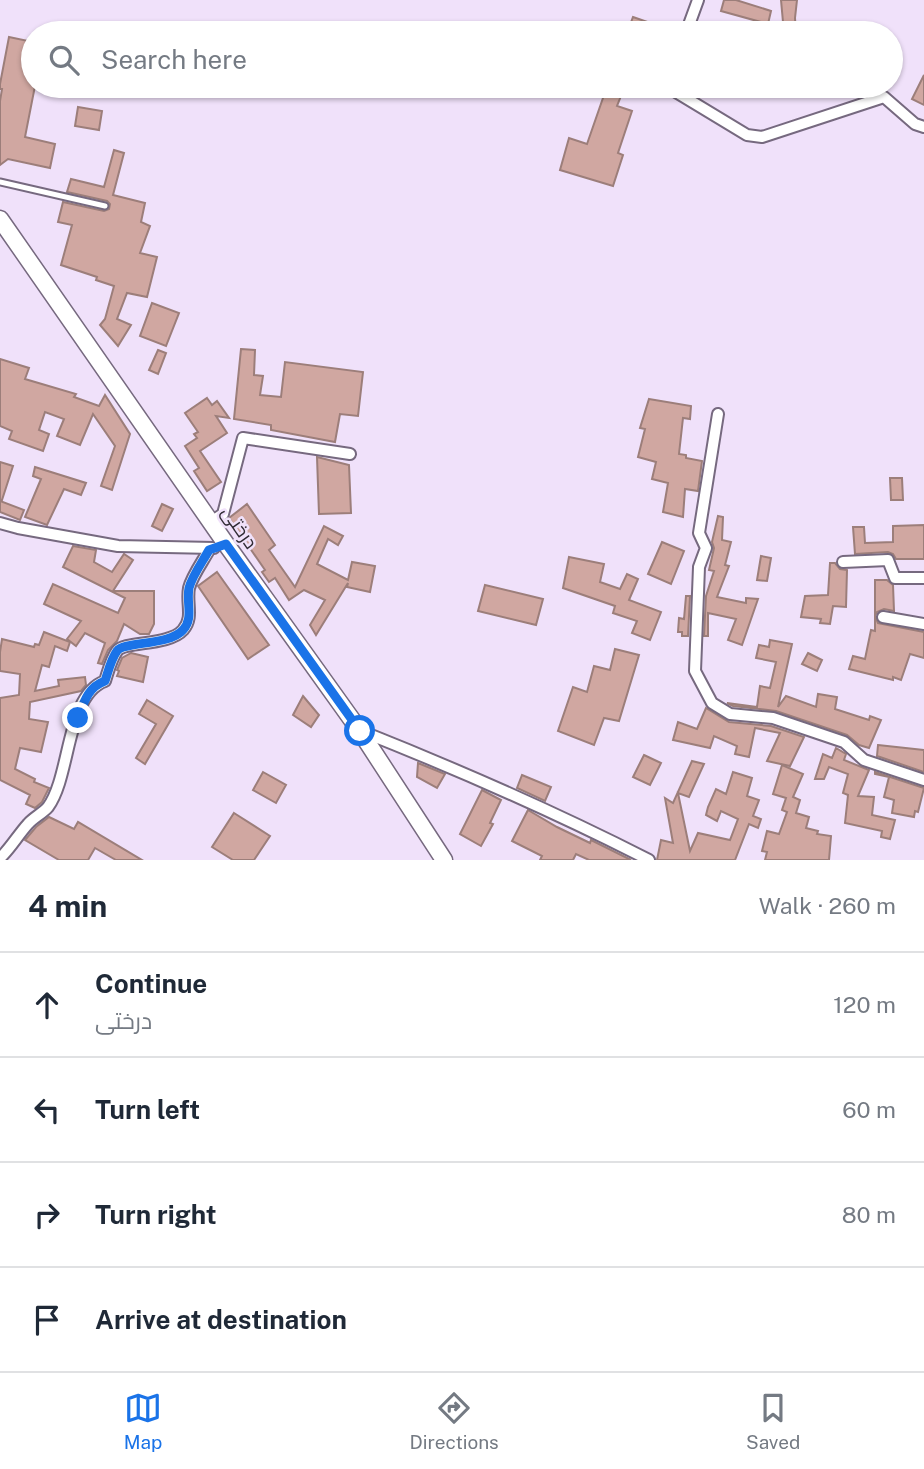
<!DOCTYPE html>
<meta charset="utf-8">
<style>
:root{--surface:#fff;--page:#f6f6f7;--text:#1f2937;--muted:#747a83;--line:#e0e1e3;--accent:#1a73e8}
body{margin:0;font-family:"Public Sans",Cairo,sans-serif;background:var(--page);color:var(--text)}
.stop{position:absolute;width:21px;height:21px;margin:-16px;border:5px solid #1a73e8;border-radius:50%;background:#fff}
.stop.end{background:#1a73e8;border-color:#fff;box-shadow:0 2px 7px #0008}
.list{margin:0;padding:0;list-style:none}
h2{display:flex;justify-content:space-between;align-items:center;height:91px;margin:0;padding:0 28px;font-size:30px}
h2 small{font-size:23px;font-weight:400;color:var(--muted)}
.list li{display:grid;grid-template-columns:46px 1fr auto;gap:21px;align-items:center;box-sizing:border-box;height:105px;padding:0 28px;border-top:2px solid var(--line)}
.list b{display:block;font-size:26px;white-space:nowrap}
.list p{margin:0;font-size:23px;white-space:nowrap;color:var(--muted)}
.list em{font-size:23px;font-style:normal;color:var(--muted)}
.icon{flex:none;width:38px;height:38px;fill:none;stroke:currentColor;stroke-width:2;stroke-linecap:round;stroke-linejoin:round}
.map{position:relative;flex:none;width:924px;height:860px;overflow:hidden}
.search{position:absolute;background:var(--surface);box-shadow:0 2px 5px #0004;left:21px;right:21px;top:21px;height:77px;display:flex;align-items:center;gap:18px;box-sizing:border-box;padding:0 24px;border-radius:38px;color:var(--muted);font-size:26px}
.sheet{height:511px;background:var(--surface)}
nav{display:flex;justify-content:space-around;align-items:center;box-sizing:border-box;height:98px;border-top:2px solid var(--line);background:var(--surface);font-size:19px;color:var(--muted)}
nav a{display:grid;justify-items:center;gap:4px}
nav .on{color:var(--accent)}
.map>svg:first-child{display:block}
</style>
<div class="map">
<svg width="924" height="860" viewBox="0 0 924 860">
<rect width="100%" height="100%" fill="#f0e1fa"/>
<g fill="#d0a7a1" stroke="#9c7e7a" stroke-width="2">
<path d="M724,0h12l35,11 -3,13 -47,-13z"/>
<path d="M781,0h16l-2,18 1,15h-12z"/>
<path d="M633,17l43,15 -1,1h-48z"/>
<path d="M9,37l24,5 2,44 -10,51 30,7 -5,24 -42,-9 -8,6v-64l2,-12h-2v-5z"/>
<path d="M924,75v30l-12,-6z"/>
<path d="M583,86h42l-8,20 15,5 -14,42 5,2 -10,31 -53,-16 9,-32 18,6 17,-49z"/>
<path d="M78,107l24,4 -3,19 -24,-4z"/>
<path d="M114,150l10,3 -11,42 32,8 -4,19 9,4 -10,27 17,4 -10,40 -20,-4 -10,26 14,6 -13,21 -18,-21 5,-6 9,-33 -18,-6 1,-3 -36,-12 11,-40 -14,-3 5,-20 41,9 5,-2 1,-5 -3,-3 -40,-9 4,-13 33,8z"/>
<path d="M152,303l27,10 -13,33 -26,-10z"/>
<path d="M241,349l14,1 -1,25 9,1 -3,19 21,2 4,-35 78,10 -5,44 -18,-2 -5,28 -64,-12v-5l-37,-6z"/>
<path d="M158,350l8,3 -8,21 -9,-4z"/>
<path d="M0,359l29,9 -4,11 51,15 -2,3 25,9 6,-11 25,39 -18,56 -11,-4 14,-40 -22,-32 -13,31 -23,-9 7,-17 -19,-7 -6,18 10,4 -6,17 -34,-12 3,-8 -12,-5z"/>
<path d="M207,398l5,7 5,-4 12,17 -13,-2 11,17 -27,18 21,31 -14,9 -13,-20 5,-3 -14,-22 12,-8 -3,-4 4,-2 -13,-19z"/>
<path d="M649,399l42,7 -1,13 -7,-1 -4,36 7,1v3l16,3 -4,30 -13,-2 -2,28 -20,-5 5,-29 -16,-4 4,-17 -18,-5 7,-28 -5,-1z"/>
<path d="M317,457l32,8 2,48 -32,1z"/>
<path d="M0,462l13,4 -11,34h-2z"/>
<path d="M35,467l51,16 -5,12 -17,-6 -17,36 -22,-8 16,-38 -8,-3z"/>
<path d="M890,478h12l1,22h-12z"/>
<path d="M0,501l24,9 -4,10 -20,-8z"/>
<path d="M162,504l11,5 -11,22 -10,-5z"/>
<path d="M247,504l28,41 -6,5 26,37 29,-61 19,10 -5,9 -10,-6 -11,25 31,16 4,-18 23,4 -5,26 -23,-5 1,-4 -32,52 -6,-10 15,-25 -21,-10 -15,10 -14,-22 -6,4 -7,-10 3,-2 -36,-52z"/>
<path d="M718,516l5,1 -1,23 9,2 -6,23 4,1 -12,31 29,6v-5l12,1 -16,46 -14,-5 8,-21 -28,-6v23h-4l2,-40 8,-25 -5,-1 5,-22 -2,-6z"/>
<path d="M924,525v34h-28l-3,-5 -5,-2 -33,2 -2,-27h11l1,16 28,-1v-16z"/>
<path d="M662,542l22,9 -13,33 -23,-10z"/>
<path d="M73,546l23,4 -2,12 18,10 12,-18 9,6 -20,31h41v33l-5,10h-9l-16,-10 -7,17 -9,9 -6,14 -4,-1 7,-20 -20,-10 -9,13 -9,-7 14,-18 -37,-17 9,-20 65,29 7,-15 -62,-31z"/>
<path d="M761,556l10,2 -4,23 -10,-1z"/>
<path d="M569,557l35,7 -4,18 20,7 7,-15 11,5 -9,21 32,12 -11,28 -18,-7 5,-12 -24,-8 2,-7 -52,-18z"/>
<path d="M830,563h5l5,6 7,1 -1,37 -13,-1 -3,18 -10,-1 1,-4 -20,-2 4,-21 23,-1z"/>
<path d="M217,572l52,73 -21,14 -50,-73z"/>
<path d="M875,580h12l6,5 1,26 -10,-2 -7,3 -2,4 3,7 46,9v26l-14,-4 -9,26 -8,-3v3l-44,-11 4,-13 12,3 6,-29 4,1z"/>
<path d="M485,585l58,14 -7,26 -58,-14z"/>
<path d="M686,596h4l-2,40h-6v-4h-4l1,-14 5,1z"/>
<path d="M44,632l26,10 -3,9 -12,-5 -6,21 -7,-2 -7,26 24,-5 -1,-6 27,-3 1,8 -5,6 -51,11 -1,17 19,3 -7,30 -21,-4 -5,21 20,10 -1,3 15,6 -7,14 -7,6 -9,-4 4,-9 -30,-15v-82l19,-3 1,-21 -20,-3v-19l2,-13 32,8 1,-3 4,1z"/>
<path d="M770,640l22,4 -14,63 8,-11 30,11 2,-13 19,3 -2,12 34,11 1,-4 11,4 -12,28 -10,-3 -12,-10 -71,-24 -43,-5 -6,-3 30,4 3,-21 10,2 6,-26 -20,-4 3,-13 10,2z"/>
<path d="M615,649l24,6 -20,66 -15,-3 -10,27 -36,-14 15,-44 14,5 7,-26 16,4z"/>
<path d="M131,653l17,4 -5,25 -26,-6 2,-5 -2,-1 5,-12z"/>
<path d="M808,653l14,7 -5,11 -15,-7z"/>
<path d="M303,696l16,19 -8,12 -18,-12z"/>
<path d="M147,700l26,16 -28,48 -9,-6 20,-34 -17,-10z"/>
<path d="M706,708l23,14 42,4 33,11 -14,29 -23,-5 13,-28 -25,-5 -6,29 -14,-3 2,-8 -23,-10 -4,12 -37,-8 5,-18 19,7z"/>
<path d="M878,745l46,5v22l-47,-16z"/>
<path d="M836,748l10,6 -2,6 25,10 -11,26 16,1 -2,18 23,5 -5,19 -9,-2 1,-6 -37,-8 3,-28 -5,-2 5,-19 -19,-7 -5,12h-9l8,-25 9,4z"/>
<path d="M644,755l17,8 -11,22 -17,-8z"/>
<path d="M692,761l12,3 -15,33 -11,-4 12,58 8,-18 32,7 8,-21 -17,-8 -4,10 -11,-6 2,-8 8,-18 10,5 7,-22 19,6 -5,18 12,4 -6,16 8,3 -3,9 -9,-4 -14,36h-78l4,-20 12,3 -8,-45 8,5z"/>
<path d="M418,763l27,11 -8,14 -20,-11z"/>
<path d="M782,765l21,9 -10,23 7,3 -4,13 13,4 -3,11 12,3 -1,3 14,2 -2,24h-64l2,-8 -5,-1 5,-20 12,3 8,-22 -5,-2 4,-12 -13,-4z"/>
<path d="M263,772l23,13 -10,18 -23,-13z"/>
<path d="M875,772l49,16 -6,24 -3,-1 -1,6 -22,-4 2,-13 -10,-3 5,-20 -14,-3z"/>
<path d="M522,775l29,12 -6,14 -28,-13z"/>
<path d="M482,790l19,10 -11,23 3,1 -12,22 -21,-12z"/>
<path d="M528,810l29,17 33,16 1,-3 40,20h-42l-13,-6 -3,6h-33l2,-4 -30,-15z"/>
<path d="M234,813l36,23 -16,24h-21l-21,-13z"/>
<path d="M49,817l25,12 4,-7 64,38h-26l-21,-12 -7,12h-29l-34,-20 11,-13z"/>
</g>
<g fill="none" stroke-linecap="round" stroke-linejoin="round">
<defs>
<path id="lane" d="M0,182l105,24"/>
<g id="street">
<path d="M686,33l12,-33"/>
<path d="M666,86l81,49 15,2 122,-40 31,27 9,3"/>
<path d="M718,414l-19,119 7,15 -7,19 -4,104 17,32 18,11 43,4 71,24 20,18 60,20"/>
<path d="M211,522l12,-8 20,-76 107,16"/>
<path d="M0,523l18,5 100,18 96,2"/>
<path d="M843,562l45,-2 7,18h29"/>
<path d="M883,617l41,7"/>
<path d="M361,731c98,39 194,81 288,129"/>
<path d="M0,858c10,-9 18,-23 28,-34 5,-6 15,-11 20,-17 23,-31 18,-112 57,-126 3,-9 6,-22 12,-30 7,-10 52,-5 66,-21 11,-12 3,-27 6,-42 3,-12 14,-27 20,-38"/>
</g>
<path id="secondary" d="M0,219l226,325 134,187 84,129"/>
</defs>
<use href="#lane" stroke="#76697f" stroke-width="9"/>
<use href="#street" stroke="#76697f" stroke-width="14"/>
<use href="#secondary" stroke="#76697f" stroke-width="19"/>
<use href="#lane" stroke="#fff" stroke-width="5"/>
<use href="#street" stroke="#fff" stroke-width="10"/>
<use href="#secondary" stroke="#fff" stroke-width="16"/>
</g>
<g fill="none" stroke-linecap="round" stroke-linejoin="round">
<path stroke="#1a73e8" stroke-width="9" d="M78,718c6,-16 10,-31 27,-37 3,-9 6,-22 12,-30 7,-10 52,-5 66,-21 11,-12 3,-27 6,-42 3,-12 14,-27 20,-38l17,-6 134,187"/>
</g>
<g text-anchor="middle" stroke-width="5" stroke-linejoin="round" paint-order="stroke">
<g font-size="19" fill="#302b34" stroke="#f0e1fa">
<text transform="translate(240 527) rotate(55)" y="7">درختی</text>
</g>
</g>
</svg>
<div class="stop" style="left:360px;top:731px"></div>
<div class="stop end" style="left:78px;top:718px"></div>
<div class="search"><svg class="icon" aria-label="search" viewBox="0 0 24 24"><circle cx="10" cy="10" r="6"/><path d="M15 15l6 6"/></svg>Search here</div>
</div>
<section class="sheet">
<h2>4 min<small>Walk · 260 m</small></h2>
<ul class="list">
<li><svg class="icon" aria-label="ahead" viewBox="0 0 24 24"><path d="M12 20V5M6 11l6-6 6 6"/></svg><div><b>Continue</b><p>درختی</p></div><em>120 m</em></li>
<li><svg class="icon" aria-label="left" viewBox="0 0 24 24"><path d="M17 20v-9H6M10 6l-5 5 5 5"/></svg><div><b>Turn left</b></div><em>60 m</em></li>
<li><svg class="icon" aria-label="right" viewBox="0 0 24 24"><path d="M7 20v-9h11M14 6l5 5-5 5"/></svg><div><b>Turn right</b></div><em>80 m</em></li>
<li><svg class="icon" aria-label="arrive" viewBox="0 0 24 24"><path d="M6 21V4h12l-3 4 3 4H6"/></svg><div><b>Arrive at destination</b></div></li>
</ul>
</section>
<nav>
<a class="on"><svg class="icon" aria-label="map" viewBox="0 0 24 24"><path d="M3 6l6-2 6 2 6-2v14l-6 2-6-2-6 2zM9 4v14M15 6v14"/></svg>Map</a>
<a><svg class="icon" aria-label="directions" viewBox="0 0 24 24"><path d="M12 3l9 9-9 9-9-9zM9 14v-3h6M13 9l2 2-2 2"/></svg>Directions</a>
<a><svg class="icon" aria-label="saved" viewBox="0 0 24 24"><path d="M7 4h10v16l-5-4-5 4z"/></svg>Saved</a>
</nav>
